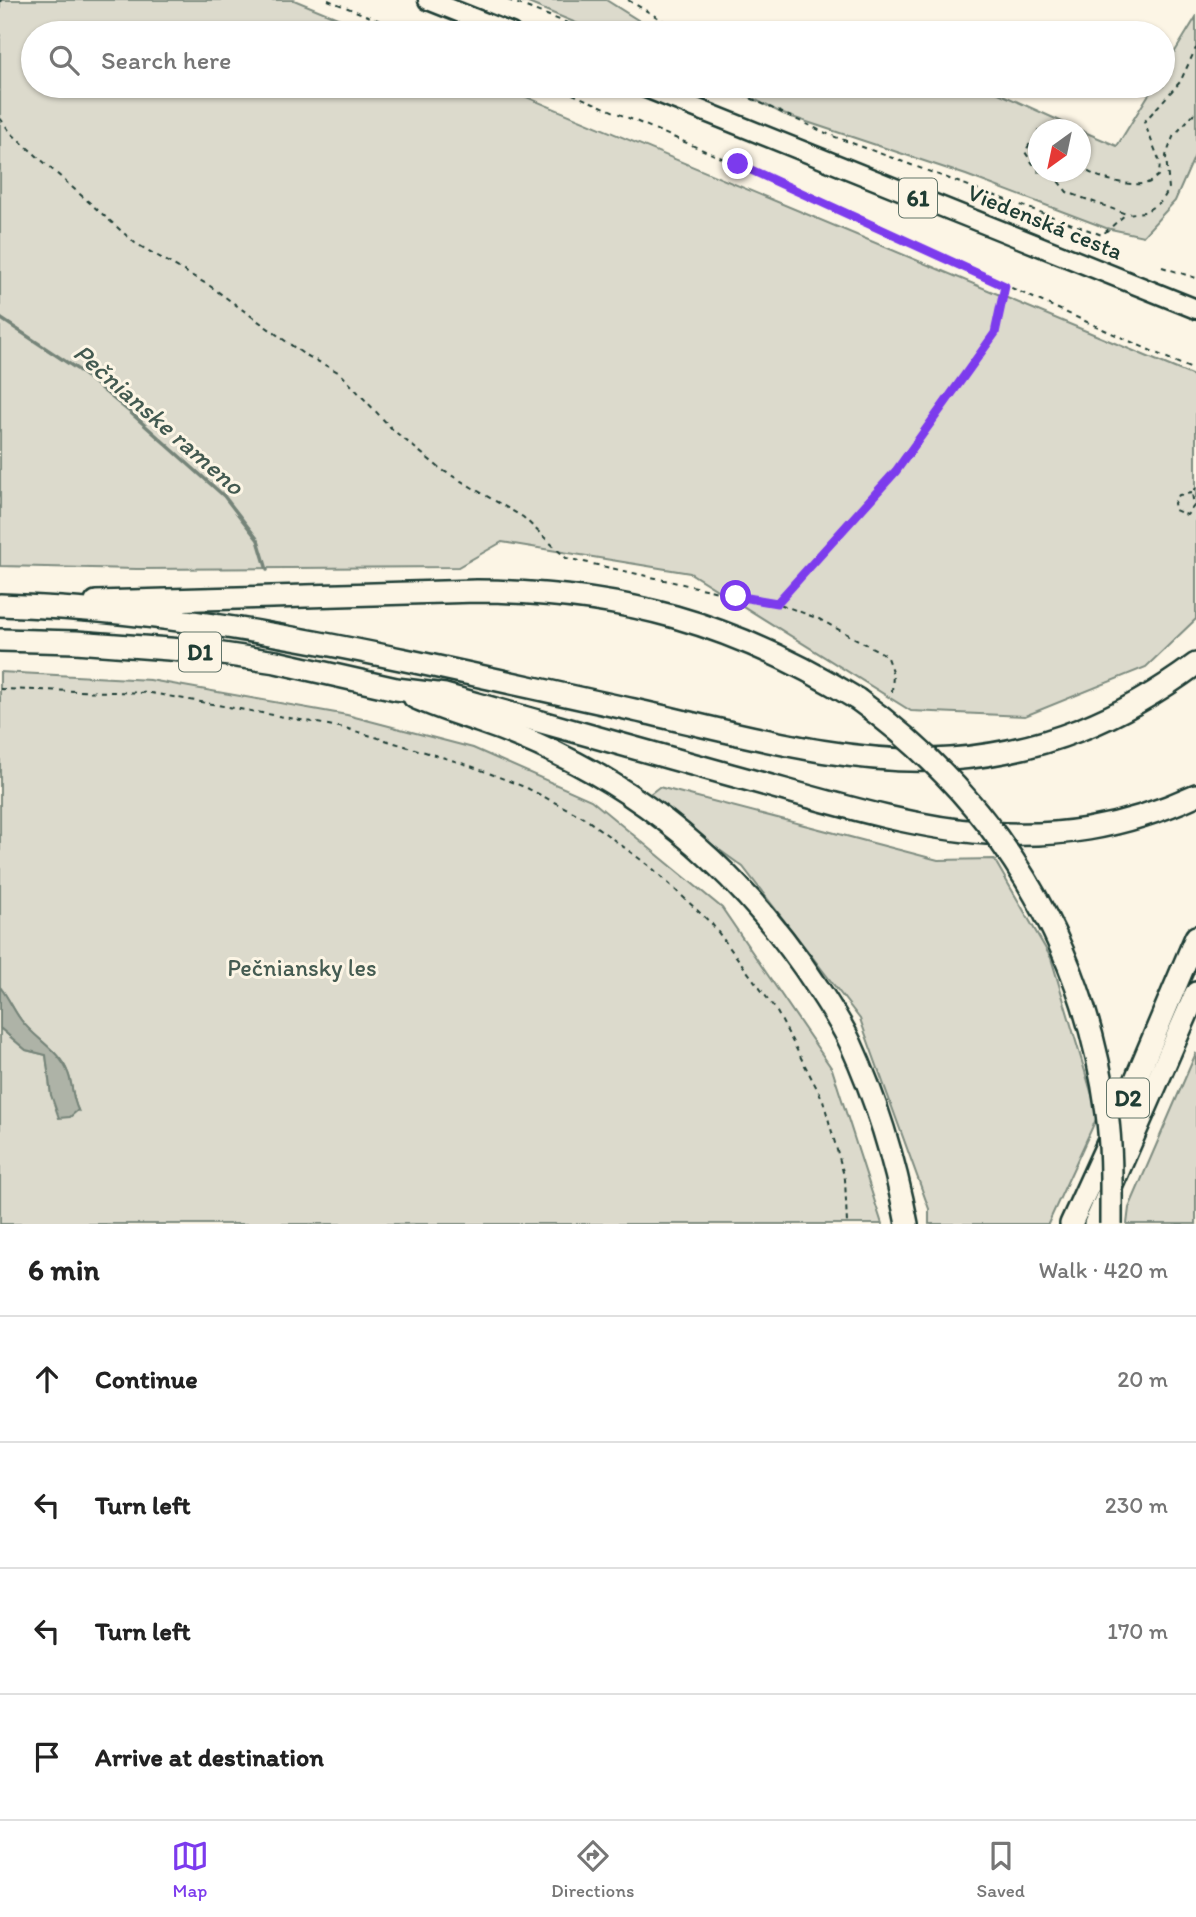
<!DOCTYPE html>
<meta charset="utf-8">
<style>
:root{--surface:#fff;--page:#f6f6f6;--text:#222;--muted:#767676;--line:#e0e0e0;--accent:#7c3aed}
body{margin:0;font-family:Itim,sans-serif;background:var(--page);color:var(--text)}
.compass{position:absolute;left:1028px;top:119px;width:63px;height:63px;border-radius:50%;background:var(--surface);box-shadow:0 2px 5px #0004;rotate:213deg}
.stop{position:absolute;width:21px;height:21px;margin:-16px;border:5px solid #7c3aed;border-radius:50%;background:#fff}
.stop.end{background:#7c3aed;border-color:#fff;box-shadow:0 2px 7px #0008}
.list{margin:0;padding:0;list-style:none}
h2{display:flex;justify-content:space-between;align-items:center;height:91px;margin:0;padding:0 28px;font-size:30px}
h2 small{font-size:23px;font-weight:400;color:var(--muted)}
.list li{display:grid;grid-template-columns:46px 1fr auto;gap:21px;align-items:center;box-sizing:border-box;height:126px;padding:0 28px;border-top:2px solid var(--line)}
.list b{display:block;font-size:26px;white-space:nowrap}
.list em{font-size:23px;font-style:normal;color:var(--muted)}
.icon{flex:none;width:38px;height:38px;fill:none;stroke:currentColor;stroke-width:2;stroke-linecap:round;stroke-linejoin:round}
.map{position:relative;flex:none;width:1196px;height:1224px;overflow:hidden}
.search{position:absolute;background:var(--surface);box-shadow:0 2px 5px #0004;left:21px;right:21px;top:21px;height:77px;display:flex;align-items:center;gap:18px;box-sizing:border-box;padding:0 24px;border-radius:38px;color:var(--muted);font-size:26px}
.sheet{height:595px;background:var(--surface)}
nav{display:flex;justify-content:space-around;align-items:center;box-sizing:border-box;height:98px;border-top:2px solid var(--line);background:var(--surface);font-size:19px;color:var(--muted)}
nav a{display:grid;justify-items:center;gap:4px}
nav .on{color:var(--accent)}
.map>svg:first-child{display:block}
</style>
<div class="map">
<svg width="1196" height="1224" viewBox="0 0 1196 1224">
<rect width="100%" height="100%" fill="#fcf5e5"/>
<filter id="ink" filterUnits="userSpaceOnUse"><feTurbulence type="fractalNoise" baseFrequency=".0143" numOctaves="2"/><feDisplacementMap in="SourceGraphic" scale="14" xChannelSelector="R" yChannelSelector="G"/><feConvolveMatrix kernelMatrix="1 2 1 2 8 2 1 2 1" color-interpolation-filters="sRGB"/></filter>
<g filter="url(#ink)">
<g fill="#dcdacc" stroke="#7e8c80" stroke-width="2">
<path d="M0,0h294l80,33h-341v53h467l696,291v242l-50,48 -121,49 -114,-5 -221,-138 -188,-31 -44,25 -321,2 -137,-3z"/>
<path d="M521,0h85l40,25 24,8h-70z"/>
<path d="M1196,17v136l-21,48 -32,35 -37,-8 -140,-53 -183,-61 -54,-28h254l97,44h-42v42h42v-42l37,16 37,-60h9v-15z"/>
<path d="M0,672l150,8 197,35 126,33 118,52 131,108 110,161 50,155h-882v-196l26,22 20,5 5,40 27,15c-6,-12 -5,-25 -10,-37 -8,-22 -34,-35 -47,-53 -8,-11 -13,-23 -21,-33z"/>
<path d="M659,787l279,73 56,-1 57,99 47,157 -50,109h-119v-15l-69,-190 -117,-152 -97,-70z"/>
<path d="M1196,1053v171h-69l2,-16z"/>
</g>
<path fill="#aeb3a7" stroke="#758479" stroke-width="2" d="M0,987c8,10 13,22 21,33 13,18 39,31 47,53 5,13 4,25 10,37l-8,7 -11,1 -8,-23 -5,-40 -20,-5 -26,-22z"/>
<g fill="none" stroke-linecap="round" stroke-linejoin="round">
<path stroke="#758479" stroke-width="3.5" d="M0,318l77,51 54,44 93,83 34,44 9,30"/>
<defs>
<g id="primary">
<path d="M428,0l83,33"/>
<path d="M641,86l555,223"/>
</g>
<g id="highway">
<path d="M96,602l381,-11c145,1 256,32 380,108"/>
<path d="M0,605c215,6 425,60 634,105 100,22 215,57 317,49 93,-7 171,-40 245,-95"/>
<path d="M0,640l76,2 133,10 67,10 120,27 49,6c95,27 191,53 286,80 166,45 298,97 465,20"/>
<path d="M414,697c21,10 42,16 64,24 33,11 67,26 98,42 99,52 181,131 242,225 11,17 23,35 32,54 27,59 45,119 57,182"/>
<path d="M1071,1224l51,-112 74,-175"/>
<path d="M1095,1224l101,-231"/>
</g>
</defs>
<use href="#primary" stroke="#1f3d34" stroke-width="23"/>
<use href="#highway" stroke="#1f3d34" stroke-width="26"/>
<g stroke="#1f3d34" stroke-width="2" stroke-dasharray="5 5" stroke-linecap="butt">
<path d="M328,0l82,33"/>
<path d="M508,0l85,33"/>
<path d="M628,0l44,26 25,7"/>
<path d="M0,2l1,-2"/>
<path d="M554,86l184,79 458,206"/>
<path d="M724,86l106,49 272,100 24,-21"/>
<path d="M0,118l11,15 124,110 75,43 92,67 38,20 53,57 49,40 81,47 43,41 170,38 41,7"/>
<path d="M1038,139l-7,3 -6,10 8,12 5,-1"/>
<path d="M1080,166c13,12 53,23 70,16 3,-2 6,-5 9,-7l1,-13 -16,-40 36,-40 16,-34"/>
<path d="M1055,172l3,9 9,11 59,22 19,-2 17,-11 7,-12 -3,-33 7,-19 23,-26"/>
<path d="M1162,267l34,11"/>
<path d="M1192,493l-13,2 -5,8 1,7 12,5 7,-9 -2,-13 4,-5"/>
<path d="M0,689l151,4 194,35 123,37 59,23 56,29 69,51 60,56 64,86 47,90 22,79 2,45"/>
<path d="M892,692l1,-18 -7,-19 -67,-36 -42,-16 119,-132 99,-138 10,-45"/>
</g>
<use href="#primary" stroke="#fcf5e5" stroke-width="18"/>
<use href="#highway" stroke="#fcf5e5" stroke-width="21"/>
<defs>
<path id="highway-bridge" d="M857,699c139,100 227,243 250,414 5,37 4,74 4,111"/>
</defs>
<use href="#highway-bridge" stroke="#1f3d34" stroke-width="26" stroke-linecap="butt"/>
<use href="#highway-bridge" stroke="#fcf5e5" stroke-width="21"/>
</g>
</g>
<g fill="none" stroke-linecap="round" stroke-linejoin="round" filter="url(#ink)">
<path stroke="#7c3aed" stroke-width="9" d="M736,596l41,7 119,-132 99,-138 10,-47 -267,-122"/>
</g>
<g text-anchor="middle" stroke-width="6" stroke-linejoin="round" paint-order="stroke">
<g fill="#fcf5e5" stroke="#617469" stroke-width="2">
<rect x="899" y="178.5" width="38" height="39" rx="5"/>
<rect x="179" y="632.5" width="42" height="39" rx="5"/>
<rect x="1107" y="1078.5" width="42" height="39" rx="5"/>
</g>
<g font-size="23" font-weight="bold" fill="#1f3d34">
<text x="918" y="206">61</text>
<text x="200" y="660">D1</text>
<text x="1128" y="1106">D2</text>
</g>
<g font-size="24" fill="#1f3d34" stroke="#fcf5e5">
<text transform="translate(1045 222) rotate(22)" y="8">Viedenská cesta</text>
</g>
<g font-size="24" fill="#455c52" stroke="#fcf5e5">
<text x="302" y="976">Pečniansky les</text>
</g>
<g font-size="26" font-style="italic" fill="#435a51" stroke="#fcf5e5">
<text transform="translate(159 419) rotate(41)" y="9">Pečnianske rameno</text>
</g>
</g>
</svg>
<svg class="compass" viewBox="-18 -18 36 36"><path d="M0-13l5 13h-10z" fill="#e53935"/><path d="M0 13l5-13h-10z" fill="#767676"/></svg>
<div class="stop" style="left:736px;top:596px"></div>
<div class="stop end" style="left:738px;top:164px"></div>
<div class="search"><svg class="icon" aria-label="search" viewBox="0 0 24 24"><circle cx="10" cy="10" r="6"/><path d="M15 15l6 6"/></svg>Search here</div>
</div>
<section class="sheet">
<h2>6 min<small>Walk · 420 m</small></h2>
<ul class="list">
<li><svg class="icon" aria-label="ahead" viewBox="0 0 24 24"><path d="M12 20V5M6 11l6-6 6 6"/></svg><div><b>Continue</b></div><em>20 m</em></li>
<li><svg class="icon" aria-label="left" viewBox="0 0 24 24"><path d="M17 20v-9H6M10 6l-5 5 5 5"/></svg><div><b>Turn left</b></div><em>230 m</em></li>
<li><svg class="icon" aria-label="left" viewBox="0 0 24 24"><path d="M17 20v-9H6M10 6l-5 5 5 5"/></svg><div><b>Turn left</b></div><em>170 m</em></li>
<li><svg class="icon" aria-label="arrive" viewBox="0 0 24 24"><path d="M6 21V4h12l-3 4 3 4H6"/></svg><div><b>Arrive at destination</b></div></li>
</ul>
</section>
<nav>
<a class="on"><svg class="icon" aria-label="map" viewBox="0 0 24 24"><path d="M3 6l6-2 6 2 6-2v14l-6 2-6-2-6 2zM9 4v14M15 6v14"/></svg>Map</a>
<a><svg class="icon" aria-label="directions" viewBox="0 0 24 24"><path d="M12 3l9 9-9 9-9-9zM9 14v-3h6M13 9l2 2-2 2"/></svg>Directions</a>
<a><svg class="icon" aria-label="saved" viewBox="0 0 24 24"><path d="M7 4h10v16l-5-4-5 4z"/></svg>Saved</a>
</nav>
